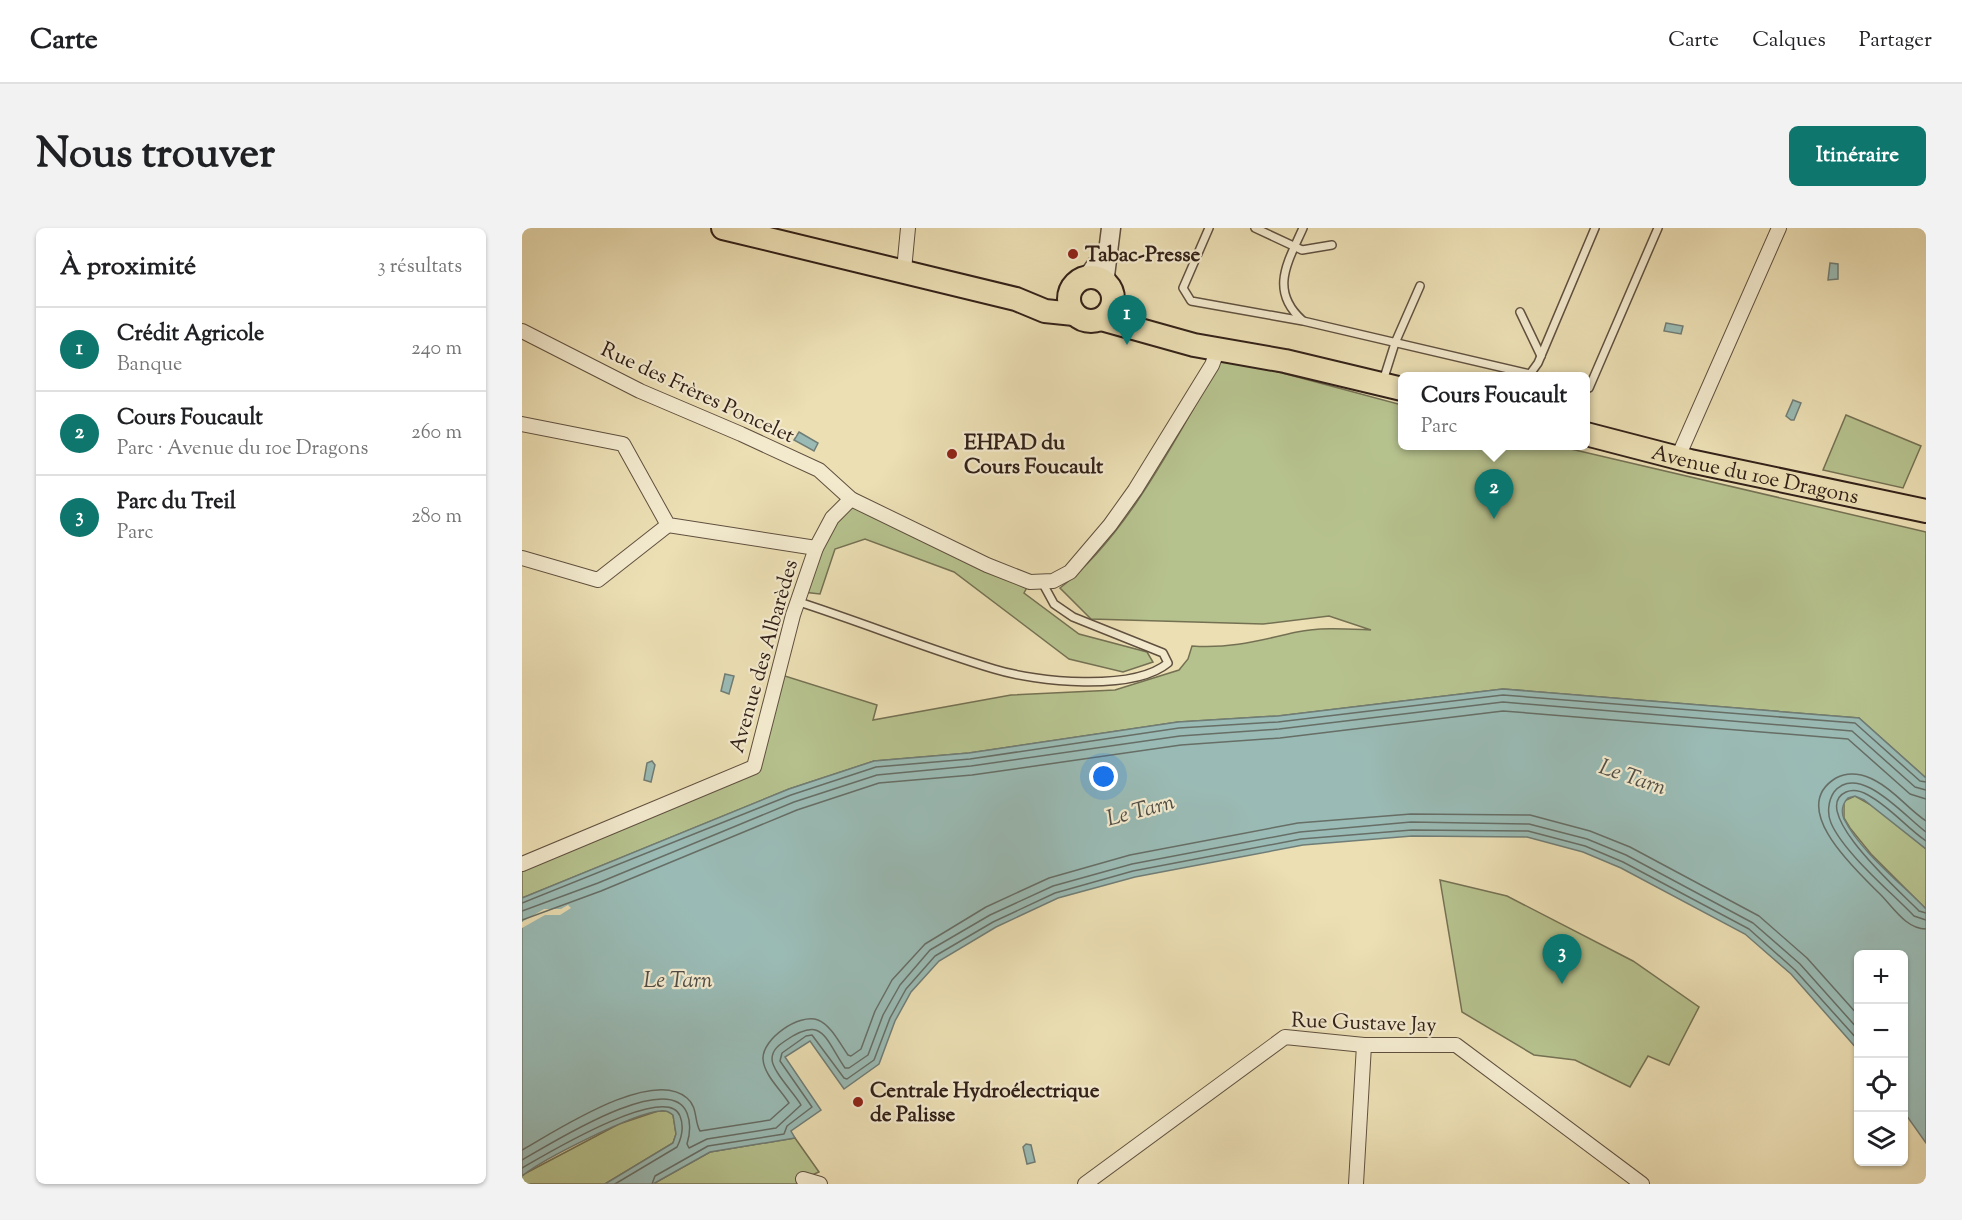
<!DOCTYPE html>
<html lang="fr">
<meta charset="utf-8">
<style>
:root{--surface:#fff;--page:#f2f2f2;--text:#202124;--muted:#757577;--line:#e0e0e0;--accent:#0f766e}
body{margin:0;font-family:"Sorts Mill Goudy",serif;background:var(--page);color:var(--text)}
.controls{position:absolute;right:18px;bottom:18px;display:grid;overflow:hidden;border-radius:9px;box-shadow:0 2px 4px #0004}
.controls button{width:54px;height:54px;display:grid;place-items:center;padding:0;border:0;border-bottom:2px solid var(--line);background:var(--surface);color:var(--text);font:30px sans-serif}
.you{position:absolute;left:582px;top:549px;width:21px;height:21px;margin:-15px;border:4px solid #fff;border-radius:50%;background:#1a73e8;box-shadow:0 0 0 9px #1a73e833}
.badge{display:grid;place-items:center;width:39px;height:39px;border-radius:50%;background:var(--accent);color:#fff;font-size:20px;font-weight:700}
.pin{position:absolute;translate:-50% -50px;filter:drop-shadow(0 2px 3px #0008)}
.pin::after{content:'';position:absolute;top:32px;width:21px;height:18px;background:inherit;clip-path:polygon(0 0,100% 0,50% 100%)}
.popup{position:absolute;left:876px;top:144px;width:192px;height:78px;box-sizing:border-box;display:grid;place-content:center;border-radius:9px;background:var(--surface);filter:drop-shadow(0 2px 4px #0005);font-size:20px;white-space:nowrap;color:var(--muted)}
.popup b{font-size:22px;color:var(--text)}
.popup::after{content:'';position:absolute;left:50%;top:100%;margin-left:-12px;border:12px solid transparent;border-top-color:var(--surface)}
.list{margin:0;padding:0;list-style:none}
h2{display:flex;justify-content:space-between;align-items:center;height:78px;margin:0;padding:0 24px;font-size:26px}
h2 small{font-size:20px;font-weight:400;color:var(--muted)}
.list li{display:grid;grid-template-columns:39px 1fr auto;gap:18px;align-items:center;box-sizing:border-box;height:84px;padding:0 24px;border-top:2px solid var(--line)}
.list b{display:block;font-size:22px;white-space:nowrap}
.list p{margin:0;font-size:20px;white-space:nowrap;color:var(--muted)}
.list em{font-size:20px;font-style:normal;color:var(--muted)}
.icon{flex:none;width:33px;height:33px;fill:none;stroke:currentColor;stroke-width:2;stroke-linecap:round;stroke-linejoin:round}
.map{position:relative;flex:none;width:1404px;height:956px;overflow:hidden;border-radius:9px}
header{display:flex;align-items:center;gap:36px;box-sizing:border-box;height:84px;padding:0 30px;background:var(--surface);border-bottom:2px solid var(--line)}
header strong{font-size:28px}
nav{display:flex;gap:33px;margin-inline-start:auto;font-size:21px}
.intro{display:flex;align-items:center;justify-content:space-between;box-sizing:border-box;height:144px;padding:0 36px}
h1{margin:0;font-size:42px}
.button{padding:15px 27px;border-radius:9px;background:var(--accent);color:#fff;font-size:21px;font-weight:700}
main{display:flex;gap:36px;padding:0 36px}
aside{flex:1;background:var(--surface);border-radius:9px;box-shadow:0 2px 4px #0004}
.map>svg:first-child{display:block}
</style>
<header>
<strong>Carte</strong>
<nav><a>Carte</a><a>Calques</a><a>Partager</a></nav>
</header>
<div class="intro"><h1>Nous trouver</h1><a class="button">Itinéraire</a></div>
<main>
<aside>
<h2>À proximité<small>3 résultats</small></h2>
<ul class="list">
<li><span class="badge">1</span><div><b>Crédit Agricole</b><p>Banque</p></div><em>240 m</em></li>
<li><span class="badge">2</span><div><b>Cours Foucault</b><p>Parc · Avenue du 10e Dragons</p></div><em>260 m</em></li>
<li><span class="badge">3</span><div><b>Parc du Treil</b><p>Parc</p></div><em>280 m</em></li>
</ul>
</aside>
<div class="map">
<svg width="1404" height="956" viewBox="0 0 1404 956">
<rect width="100%" height="100%" fill="#ecdfb4"/>
<filter id="stains"><feTurbulence type="fractalNoise" baseFrequency=".00333" numOctaves="4"/><feColorMatrix values="0 0 0 0 .2 0 0 0 0 .09 0 0 0 0 .02 0 0 0 .5 -.17"/></filter>
<radialGradient id="worn" r=".72"><stop offset=".6" stop-color="#630" stop-opacity="0"/><stop offset="1" stop-color="#630" stop-opacity=".3"/></radialGradient>
<g fill="#b6c28e" stroke="#747153" stroke-width="1.5">
<path d="M701,129l179,48v41h156l368,86v246l-67,-60 -356,-29 -225,27 -100,6 -209,31 -95,8 -85,28 -267,109v-34l226,-93 30,-92 7,-3 92,29 -4,15 138,-25 104,-5 64,-20 9,-11 4,-13c38,3 69,-6 105,-14 24,-5 50,-3 74,-2l-42,-14 -66,8 -172,-5 -31,-31c68,-52 119,-156 163,-231z"/>
<path d="M1324,187l75,31 -18,42 -80,-18z"/>
<path d="M329,271l179,83 -6,11 55,41 68,18 6,10 -30,10 -54,-13 -115,-87 -89,-33 -30,10 -15,45 -17,-2 13,-44z"/>
<path d="M1333,568l25,14 46,39v60l-55,-55 -21,-26 -6,-10v-17z"/>
<path d="M918,652l67,16 126,65 66,46 -30,58 -21,-9 -18,31 -55,-27 -41,-5 -72,-43z"/>
<path d="M136,883h10l5,4 3,19 -3,9 -68,41h-83v-8l4,-3 93,-49z"/>
<path d="M273,910l24,34 -16,7 1,5h-151l57,-32z"/>
</g>
<g fill="#9abbb5" stroke="#707d76" stroke-width="1.5">
<path d="M1308,35l8,1v15l-10,1z"/>
<path d="M1144,95l17,3 -2,8 -17,-3z"/>
<path d="M1271,172l8,3 -7,17h-3l-5,-4z"/>
<path d="M277,204l19,11 -4,8 -20,-11z"/>
<path d="M203,446l9,2 -5,18 -8,-3z"/>
<path d="M981,461l356,29 67,60v71l-62,-49 -9,-4 -7,2c-6,6 -7,14 -4,21 16,32 57,64 82,90v234l-22,-31v-158h-46v96l-67,-76 -46,-40 -124,-66 -38,-16 -56,-15 -115,-1 -109,9 -168,32 -77,21 -62,29 -57,34 -28,31 -16,29 -16,43 -35,25 -34,-48 -25,16 36,53 -30,21 4,7 -85,14 -57,32h-48l68,-41 3,-9 -3,-19c-4,-3 -7,-5 -13,-4 -26,2 -117,48 -138,65v-278l267,-109 85,-28 95,-8 209,-31 100,-6z"/>
<path d="M130,533l3,4 -4,17 -7,-2 3,-17z"/>
<path d="M504,916l5,1 4,17 -8,2 -4,-17z"/>
</g>
<path fill="#ecdfb4" d="M46,677l3,3 -11,7h-15l-23,13v-6l22,-13h17z"/>
<g fill="none" stroke-linecap="round" stroke-linejoin="round">
<g stroke="#666e66" stroke-width="1.5">
<path d="M1404,593c-18,-12 -31,-30 -50,-40 -12,-7 -27,-10 -40,-3 -50,30 22,94 44,116 13,13 26,35 46,35"/>
<path d="M1404,604c-20,-14 -67,-71 -92,-40 -6,9 -7,22 -3,31 13,30 60,69 83,93l12,4"/>
<path d="M1404,613c-20,-14 -36,-34 -58,-46 -7,-4 -15,-6 -22,-3 -40,18 59,104 73,119l7,2"/>
<path d="M0,675l269,-108 85,-28 94,-8 209,-31 99,-6 225,-27 352,28 65,58 6,1"/>
<path d="M0,683l76,-28 196,-81 83,-27 94,-9 209,-30 99,-7 224,-27 349,29 63,56 11,3"/>
<path d="M0,692l79,-29 196,-81 82,-27 93,-8 209,-30 99,-7 223,-27 345,28 62,55 16,5"/>
<path d="M0,922c34,-19 130,-83 165,-52 11,9 7,23 13,33l70,-11 19,-17c-8,-13 -25,-28 -26,-44 -1,-20 36,-46 55,-39 13,5 22,24 30,35l3,1 10,-7 14,-38 17,-31 33,-36 61,-37 63,-29 81,-23 168,-32 113,-9 119,1 60,16 40,16 129,69 48,42 51,57"/>
<path d="M0,932c27,-15 147,-92 165,-47 4,10 3,21 0,31l2,4 18,-9 69,-11 25,-23c-6,-11 -29,-34 -29,-46 0,-9 7,-14 13,-18 38,-26 39,-4 60,27h4l19,-13 15,-40 17,-30 30,-35 60,-35 63,-29 79,-22 168,-32 111,-10 118,2 58,15 39,16 127,68 47,41 58,65"/>
<path d="M0,940c21,-12 145,-87 158,-52 4,10 2,21 -3,31l-62,37"/>
<path d="M130,956l3,-8 53,-30 76,-12 3,-8 25,-19 -32,-46 2,-8 24,-17 6,-1 32,43 3,1 27,-19 16,-42 16,-29 29,-33 58,-34 62,-29 78,-22 168,-32 111,-9 116,1 57,15 38,16 126,67 46,41 63,70"/>
</g>
<defs>
<g id="service">
<path d="M687,0l-26,60 8,13 112,20 227,53 8,-11 57,-135"/>
<path d="M733,0l47,22 30,-5"/>
<path d="M998,84l21,44"/>
<path d="M780,92c-33,-30 -14,-58 1,-92"/>
<path d="M861,153l12,-38 25,-57"/>
<path d="M1064,161l3,-1 69,-160"/>
<path d="M277,374c65,21 129,47 195,67 42,13 139,23 174,-6l-5,-10 -90,-36 -19,-13 -12,-22"/>
</g>
<g id="minor">
<path d="M382,42l4,-42"/>
<path d="M0,103l118,60 101,43 78,36 32,29 136,66 43,17 23,-1 17,-9 40,-47 25,-35 77,-125 6,-16"/>
<path d="M0,196l101,20 45,81 148,23"/>
<path d="M1156,229l101,-229"/>
<path d="M0,330l76,22 70,-55"/>
<path d="M0,636l232,-97 39,-152 23,-67 16,-30 19,-19"/>
<path d="M281,951l17,5"/>
<path d="M563,956l200,-147 79,8h92l186,139"/>
<path d="M834,956l8,-139"/>
</g>
<g id="tertiary">
<path d="M565,50l19,-27"/>
<path d="M585,56l-2,-8 6,-48"/>
</g>
<g id="primary">
<path d="M201,0l293,71 29,12 29,3"/>
<circle cx="569" cy="71" r="22"/>
<path d="M579,91l93,26 91,16 117,28"/>
<path id="s1" d="M1064,206l104,27 236,50"/>
</g>
</defs>
<use href="#service" stroke="#60503f" stroke-width="10"/>
<use href="#minor" stroke="#60503f" stroke-width="16"/>
<use href="#tertiary" stroke="#60503f" stroke-width="21"/>
<use href="#primary" stroke="#322018" stroke-width="26"/>
<use href="#service" stroke="#f3eace" stroke-width="7"/>
<use href="#minor" stroke="#f3eace" stroke-width="14"/>
<use href="#tertiary" stroke="#f3eace" stroke-width="18"/>
<use href="#primary" stroke="#ecdfb4" stroke-width="22"/>
</g>
<g fill="#8f2418" stroke="#f3eace" stroke-width="2">
<circle cx="551" cy="26" r="6"/>
<circle cx="430" cy="226" r="6"/>
<circle cx="336" cy="874" r="6"/>
</g>
<g text-anchor="middle" stroke-width="4.5" stroke-linejoin="round" paint-order="stroke">
<g font-size="21" font-weight="bold" fill="#322018" stroke="#f3eace" text-anchor="start">
<text x="563" y="33">Tabac-Presse</text>
<text x="442" y="221">EHPAD du<tspan x="442" dy="24">Cours Foucault</tspan></text>
<text x="348" y="869">Centrale Hydroélectrique<tspan x="348" dy="24">de Palisse</tspan></text>
</g>
<g font-size="21" fill="#322018" stroke="#f3eace">
<text transform="translate(176 164) rotate(25)" y="7">Rue des Frères Poncelet</text>
<text dy="7" stroke="none"><textPath href="#s1" startOffset="174">Avenue du 10e Dragons</textPath></text>
<text transform="translate(241 428) rotate(-74)" y="7">Avenue des Albarèdes</text>
<text transform="translate(842 794) rotate(2)" y="7">Rue Gustave Jay</text>
</g>
<g font-size="22" font-style="italic" fill="#514e47" stroke="#f3eace">
<text transform="translate(1111 548) rotate(19)" y="8">Le Tarn</text>
<text transform="translate(618 581) rotate(-15)" y="8">Le Tarn</text>
<text x="156" y="759">Le Tarn</text>
</g>
</g>
<rect width="100%" height="100%" filter="url(#stains)"/>
<rect width="100%" height="100%" fill="url(#worn)"/>
</svg>
<div class="controls">
<button>+</button>
<button>−</button>
<button><svg class="icon" aria-label="locate" viewBox="0 0 24 24"><circle cx="12" cy="12" r="6"/><path d="M12 2v4M12 18v4M2 12h4M18 12h4"/></svg></button>
<button><svg class="icon" aria-label="layers" viewBox="0 0 24 24"><path d="M12 4l9 5-9 5-9-5zM3 14l9 5 9-5"/></svg></button>
</div>
<div class="you"></div>
<div class="pin badge" style="left:605px;top:117px">1</div>
<div class="pin badge" style="left:972px;top:291px">2</div>
<div class="popup"><b>Cours Foucault</b>Parc</div>
<div class="pin badge" style="left:1040px;top:756px">3</div>
</div>
</main>
